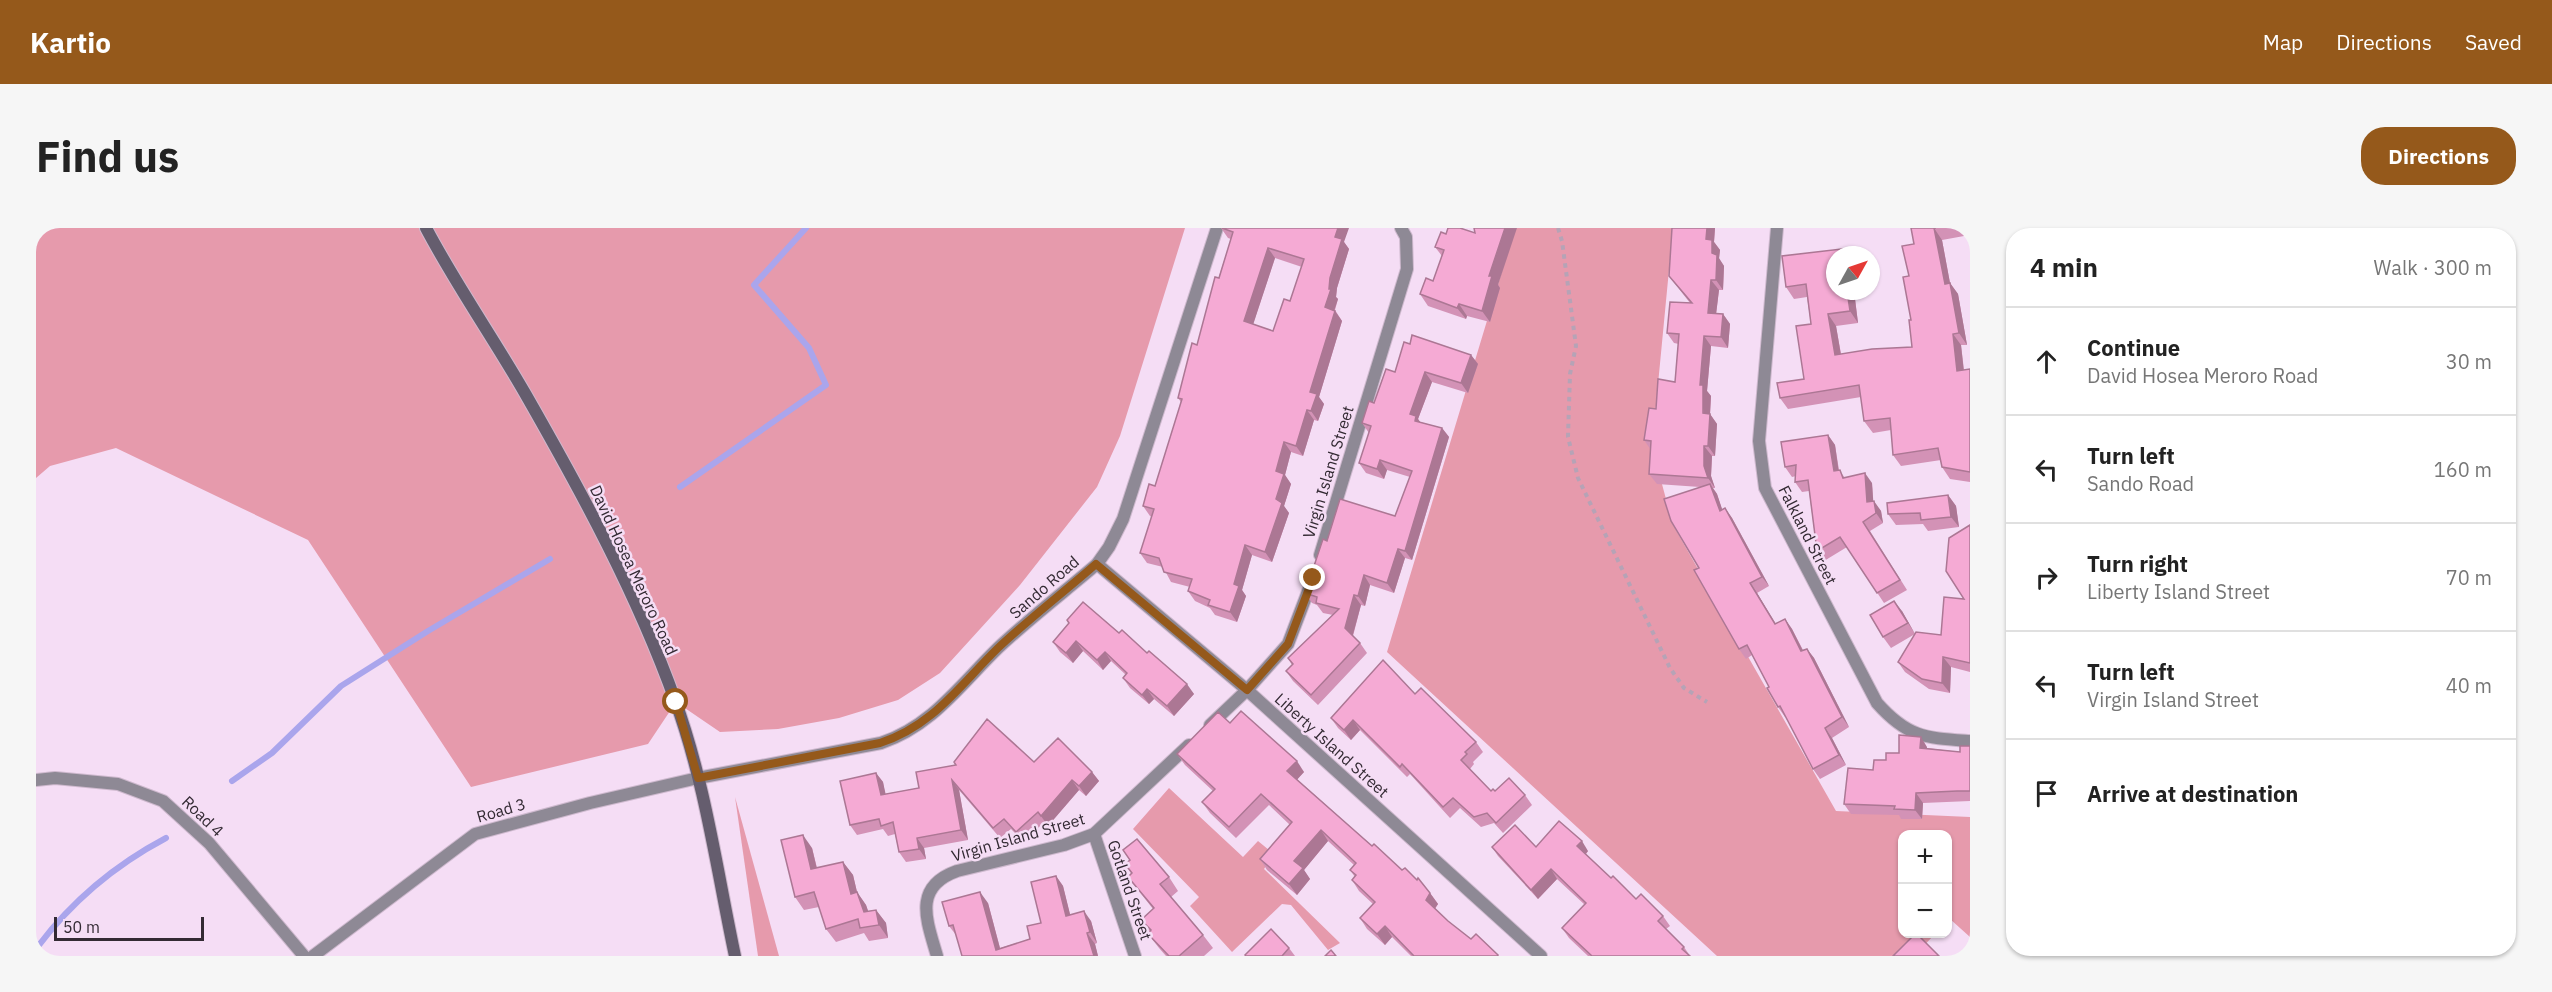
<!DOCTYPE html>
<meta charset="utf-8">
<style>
:root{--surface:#fff;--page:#f6f6f6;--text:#222;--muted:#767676;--line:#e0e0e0;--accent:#95591b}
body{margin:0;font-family:"IBM Plex Sans",sans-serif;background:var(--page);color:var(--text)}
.controls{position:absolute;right:18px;bottom:18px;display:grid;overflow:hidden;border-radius:12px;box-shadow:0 2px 4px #0004}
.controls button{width:54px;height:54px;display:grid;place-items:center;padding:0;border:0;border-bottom:2px solid var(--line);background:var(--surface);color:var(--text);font:30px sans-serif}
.compass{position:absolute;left:1790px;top:18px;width:54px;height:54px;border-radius:50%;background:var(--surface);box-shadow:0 2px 4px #0004;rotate:50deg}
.scale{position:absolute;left:18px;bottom:15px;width:150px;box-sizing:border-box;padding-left:6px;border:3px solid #332a33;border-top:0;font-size:16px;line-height:21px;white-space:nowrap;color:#332a33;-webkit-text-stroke:4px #f5ddf5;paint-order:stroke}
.stop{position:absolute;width:18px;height:18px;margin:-14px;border:4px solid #95591b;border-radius:50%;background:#fff}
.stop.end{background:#95591b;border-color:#fff;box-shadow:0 2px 6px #0008}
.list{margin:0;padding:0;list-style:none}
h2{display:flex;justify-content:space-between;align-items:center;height:78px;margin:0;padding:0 24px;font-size:26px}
h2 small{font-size:20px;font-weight:400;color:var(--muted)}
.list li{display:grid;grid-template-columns:39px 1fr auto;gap:18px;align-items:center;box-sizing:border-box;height:108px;padding:0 24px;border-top:2px solid var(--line)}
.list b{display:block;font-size:22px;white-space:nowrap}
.list p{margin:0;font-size:20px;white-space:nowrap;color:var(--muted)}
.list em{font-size:20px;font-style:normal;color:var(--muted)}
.icon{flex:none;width:33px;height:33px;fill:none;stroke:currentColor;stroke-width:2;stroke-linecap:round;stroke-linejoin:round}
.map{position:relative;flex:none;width:1934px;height:728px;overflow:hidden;border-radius:24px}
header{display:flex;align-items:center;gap:36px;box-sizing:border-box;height:84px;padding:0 30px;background:var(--accent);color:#fff}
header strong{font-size:28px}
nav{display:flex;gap:33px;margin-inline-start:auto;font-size:21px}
.intro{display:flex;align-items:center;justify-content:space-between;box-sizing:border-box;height:144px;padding:0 36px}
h1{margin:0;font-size:42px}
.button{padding:15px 27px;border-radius:24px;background:var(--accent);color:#fff;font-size:21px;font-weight:700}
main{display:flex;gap:36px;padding:0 36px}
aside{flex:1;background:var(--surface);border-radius:24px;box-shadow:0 2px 4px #0004}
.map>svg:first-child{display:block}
</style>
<header>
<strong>Kartio</strong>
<nav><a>Map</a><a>Directions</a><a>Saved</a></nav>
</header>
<div class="intro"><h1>Find us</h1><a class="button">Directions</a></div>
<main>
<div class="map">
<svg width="1934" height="728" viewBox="0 0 1934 728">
<rect width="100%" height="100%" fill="#f5ddf5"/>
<g fill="#e69aac">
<path d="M0,0h1149l-65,208 -23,51 -77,98 -80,88 -42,27 -59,18 -61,11 -58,3 -44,-30 -28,42 -177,43 -163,-247 -192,-92 -66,18 -14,12z"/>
<path d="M1479,0h158l-21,219 21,78 163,286 134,6v120l-20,-18 -2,2v-87h-46v100h33l-21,22h-197l-330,-304z"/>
<path d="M1133,560l74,69 15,-16 16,13 -10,15 76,74 -12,7 -37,-45 -9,-1 -50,48 -42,-46 9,-9 -66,-68z"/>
<path d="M699,569l44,159h-21z"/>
</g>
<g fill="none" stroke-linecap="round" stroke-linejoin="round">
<g stroke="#aaa5ec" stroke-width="6">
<path d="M644,259l146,-102 -17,-37 -55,-63 52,-57"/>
<path d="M196,553l40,-28 69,-67 87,-55 122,-72"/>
<path d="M0,721c34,-46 79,-84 130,-111"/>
</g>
<defs>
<g id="street">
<path d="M1741,0l-18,213 6,47 112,215c31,35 49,35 93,38"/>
<path d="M1284,327l87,-286 -1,-32 -5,-9"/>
<path d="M1061,336l150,126 294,266"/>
<path d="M1174,497l37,-35 41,-46 24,-63"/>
<path d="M0,552l19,-2 63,6 45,17 46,42 95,113"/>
<path d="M1058,606l41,122"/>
<path d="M277,728l162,-122 115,-31 108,-25 183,-35c51,-17 79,-58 117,-95 31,-29 66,-56 99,-84l12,-17 14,-28 94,-291"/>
<path d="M901,728c-10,-35 -25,-69 20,-85l107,-26 30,-11 95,-89"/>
</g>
<path id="secondary" d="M390,0c30,57 68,111 100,167 56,98 111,199 149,305 30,82 42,171 60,256"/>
</defs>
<use href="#street" stroke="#ceb9ce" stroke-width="14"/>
<use href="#secondary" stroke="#ceb9ce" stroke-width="14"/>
<path stroke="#b6a3b6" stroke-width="4" stroke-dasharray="4.5 4.5" stroke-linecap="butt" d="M1522,0l4,13 14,105 -6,28 -2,63 10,41 92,190 14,20 23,14"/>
<use href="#street" stroke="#8e8995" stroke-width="12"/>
<use href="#secondary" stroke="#655d6e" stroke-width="12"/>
</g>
<g fill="#d392b6" fill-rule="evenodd">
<path d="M1185,0l123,14 5,7 -12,39 -1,9 2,2 -3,11 7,11 -23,76 5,7 -6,17 -4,-1 -11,36 -12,-4 -6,23 6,9 -7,22 5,7 -17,49 -20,-7 -10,35 4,6 -9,26 -22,-7 -5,-7 -15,-7 -7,-10 2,-4 -19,-5 -8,-15 -16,-4 -7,-10 12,-36 -2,-1 -7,-10 12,-20 26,-84 -3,-4 19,-53 34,-106 -3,-1zM1239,30l27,9 -12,34 -17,30 -20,-7z"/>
<path d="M1636,0h43l-1,14 6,8 -1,9 5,7 -1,24h-4l-3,24h7l7,10 -2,24 -17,-2 -4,45 4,5 -1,18 7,10 -2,32h-3l-1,20 4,12h-2l4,6 5,15 3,-1 7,10 37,68 -12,7 18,31 10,-5 7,10 11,21 4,-1 7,9 35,69 -17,11 14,27 -26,14 -7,-10 -27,-53 -1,1 -7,-10 -9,-20 -17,-32 -6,4 -7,-10 -40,-81 1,-81 -43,-3 -8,-10 2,-24 -7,-10 12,-31 19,-27 4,-38 -5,-1 -7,-10 23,-30 -21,-27z"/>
<path d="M1875,0h51l2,8 -22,4 8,43 8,11 9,51h-6l3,25 6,-1v113l-20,-3 -8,-12 -1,-7 -40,6 -8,-11 -2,-25 -18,3 -9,-12 -3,-24 -73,12 -8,-11 24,-19 7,-55 -4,-27 -13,2 -8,-12 -4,-31 53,35h19l4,32 -22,3 5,28 71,-7 -3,-71 5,-32z"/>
<path d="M1439,5l25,55 -10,34 -23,-6 -1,3 -38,-13 -8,-12 13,-13 9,-25 -7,-9 11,-13z"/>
<path d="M1374,116l61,11 7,9 -10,29 -36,-11 -14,37 2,3 22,6 7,9 -37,123 -7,-2 -11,35 -24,-8 -5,21 -4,-1 -8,31 7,7 7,10 -49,52 -25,-24 -7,-10 6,-6 -4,-7 45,-43 -10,-2 -6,-8 -5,-2 -7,-10 22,-52 68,-25 15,-39 -23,-7 -3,9 -18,-6 -7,-10 10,-30 -7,-10 33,-51z"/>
<path d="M1792,207l7,10 4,25 6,8 27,5 1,18 8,10 2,12 -13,8 37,59 -23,13 -37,-56 -23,14 -7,-10 -8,-60 -7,1 -7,-10 1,-6 -4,1 -7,-10z"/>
<path d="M1912,267l8,11 3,21 -31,4 -5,-7 -27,1 -8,-11z"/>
<path d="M1934,297v147l-19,-5 -1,26 -21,-4 -24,-17 -7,-10 43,-27 23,-36z"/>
<path d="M1866,383l13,23 -24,14 -8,-11z"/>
<path d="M1031,392l52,13 28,20 47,41 -20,22 -20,-17 -5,5 -19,-16 -7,-10 3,-3 -15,-14 -8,9 -20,-19 -10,12 -13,-11 -7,-10 16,-18z"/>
<path d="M1379,466l61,48 7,10 -10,10 1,2 -4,5 21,22 34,4 7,10 -29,28 -9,-10 -13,4 -21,-19 -10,10 -40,-44 -3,3 -47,-47 -9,10 -13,-12 -7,-10z"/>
<path d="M1194,495l74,49 -7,7 75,67 58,47 8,11 -3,5 13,12 23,18 5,-5 23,22h-88l-19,-19 -7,8 -18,-16 -7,-11 13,-14 -14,-13 -7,-11 3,-3 -5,-7 4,-5 -26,-24 -24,29 6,9 -13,16 -30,-25 -7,-11 30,-34 -21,-20 -33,33 -26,-25 -8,-11 11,-11 -28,-26 -8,-11z"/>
<path d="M1934,518v55l-47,2 -1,16h-21l-2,-4 -48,-1 -7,-10 29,-34 26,-17 28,-6v1l33,4z"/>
<path d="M998,534l58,10 7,9 -13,15 -7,-6 -31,36 -3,-4 -22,19 -12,-12 -11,9 -41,-48 9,50 -44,8 2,11 -20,3 -7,-10 -4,-18 -7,2 -5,-7 -26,6 -7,-10 26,-52 7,9 2,12 34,-6z"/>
<path d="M1456,619h44l52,4 -2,3 25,24 25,21 27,17 7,10 -4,3 18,18 6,9h-102l-19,-18 -7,-10 23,-23 -28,-26 -19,20 -40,-43z"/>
<path d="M776,620l5,20 26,-6 10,13 4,17 9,13 2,6 8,-1 10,13 2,15 -19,3 -5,-8 -28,9 -10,-13 -7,-22 -15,3 -9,-13z"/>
<path d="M1087,622l46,27 9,14 -7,6 32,38 10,13 -9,8h-38l-7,-8 -10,-13 1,-2 -9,-13 12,-11 -25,-32 3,-4 -6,-9 5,-4z"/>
<path d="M1020,648l7,10 7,29 21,6 6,22 -2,1 3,12h-136l-6,-21 -7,-9 39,-23 12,45 30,-9 11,-16z"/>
<path d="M1253,720l6,8h-49z"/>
</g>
<g fill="#ac7794">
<path d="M1302,0h11l-5,14 5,7 -12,39 -1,9 2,2 -6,18 -7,-10 10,-70z"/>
<path d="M1469,0h12l-19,57 2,3 -10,34 -8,-11 7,-35z"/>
<path d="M1671,0h8l-1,14 6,8 -1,8 5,8 -1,24 -7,-10 -4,-27 -6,-14z"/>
<path d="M1898,0l8,12 8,43 8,11 9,51 -8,-12 -14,-49z"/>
<path d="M1922,0h4l2,8z"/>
<path d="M1232,20l7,10 -24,73 -7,-10z"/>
<path d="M1814,20l5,7h-4z"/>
<path d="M1675,52l8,10 -4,33 -7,-10z"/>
<path d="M1811,63h7l4,32 -8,-12z"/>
<path d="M1423,76l8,12 -1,3 -9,-11z"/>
<path d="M1299,83l7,10 -23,76 5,7 -6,17 -7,-10 -1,-19z"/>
<path d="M1687,86l7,10 -2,24 -7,-11z"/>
<path d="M1792,86l8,12 7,41 -8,-12z"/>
<path d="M1917,106l8,11 4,38 -8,-12z"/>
<path d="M1668,108l7,10 -4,45 4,5 -1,18 7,10 -2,32 -7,-10 -8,-61z"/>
<path d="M1435,127l7,9 -10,29 -7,-10z"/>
<path d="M1389,144l7,10 -14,37 5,7 -6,-3 -7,-9z"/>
<path d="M1271,182l7,10 -11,36 -7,-10z"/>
<path d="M1406,200l7,9 -37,123 -7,-9z"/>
<path d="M1792,207l7,10 5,36 -6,-10z"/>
<path d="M1248,214l7,10 -6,23 6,9 -7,22 5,7 -17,49 -7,-10 11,-81z"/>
<path d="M1668,218l8,10 -1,20 4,12 -7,-10 -4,-12z"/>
<path d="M1344,232l7,10 -3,9 -7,-10z"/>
<path d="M1829,245l7,10 2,29 -7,-10z"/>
<path d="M1674,256l7,10 9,27 -6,-10z"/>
<path d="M1912,267l8,11 3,21 -8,-10z"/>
<path d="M1838,273l7,10 2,12 -7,-10z"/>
<path d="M1689,280l7,10 37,68 -7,-9z"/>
<path d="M1209,317l7,10 -10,35 4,6 -9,26 -7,-10 4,-28z"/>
<path d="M1362,321l7,9 -11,35 -7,-10z"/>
<path d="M1328,347l6,10 -5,21 -7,-10z"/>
<path d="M1714,355l7,10 25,41 -7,-10z"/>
<path d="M1318,367l7,10 -9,33 -7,-10z"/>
<path d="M1858,373l8,10 13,23z"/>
<path d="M1749,391l7,10 16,32 -7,-10z"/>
<path d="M1040,413l7,10 -10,12 -7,-10z"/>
<path d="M1771,421l7,9 35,69 -7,-10z"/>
<path d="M1069,424l6,9 -8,9 -6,-10z"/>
<path d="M1907,429l8,10 -1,26 -8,-10z"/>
<path d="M1151,456l7,10 -20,22 -7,-10z"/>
<path d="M1111,461l7,10 -5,5 -7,-9z"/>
<path d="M1317,492l7,10 -9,10 -7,-10z"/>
<path d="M1789,500l7,10 14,27 -7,-10z"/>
<path d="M1885,509l6,10 -1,10 -6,-9z"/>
<path d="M1261,533l7,11 -9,10 -8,-11z"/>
<path d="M1056,544l7,9 -13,15 -7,-10z"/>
<path d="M840,545l7,9 5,23 -7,-10z"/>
<path d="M916,552l7,10 9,50 -7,-10z"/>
<path d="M1036,552l7,10 -31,36 -7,-10z"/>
<path d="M1880,565l7,10 -1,16 -7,-9z"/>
<path d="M1285,602l7,11 -24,29 6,9 -13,16 -8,-11 5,-23z"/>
<path d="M767,607l9,13 8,34 -9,-13z"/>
<path d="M881,610l7,10 2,11 -7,-10z"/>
<path d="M1546,613l6,10 -4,5 -7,-10z"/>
<path d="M807,634l10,13 4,17 9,13 7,20 -22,-31z"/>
<path d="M1515,641l6,10 -19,20 -7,-9z"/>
<path d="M1020,648l7,10 10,40 -7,-10z"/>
<path d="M944,664l8,11 14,53 -6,-6z"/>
<path d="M1394,665l8,11 -5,7 -7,-11z"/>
<path d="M840,682l10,13 2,15 -9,-13z"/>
<path d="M1048,683l7,10 6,22 -7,-11z"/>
<path d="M1349,698l7,11 -7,8 -8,-11z"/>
<path d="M1051,705l8,11 3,12h-4z"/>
</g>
<g fill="#f5aad4" stroke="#ac7794" stroke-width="1.5" fill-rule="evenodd">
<path d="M1186,0h116l-3,9 7,2 -12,39 -1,11h2l-6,18 10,4 -25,81 7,2 -6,17 -4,-1 -11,36 -12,-4 -8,29 8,3 -8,25 6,4 -17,49 -20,-7 -11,39 5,2 -9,26 -22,-7 2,-5 -22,-9 4,-12 -28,-7 -5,-14 -19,-5 14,-44 -11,-3 6,-22 6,2 27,-87 -4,-1 14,-55 5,2 18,-68 4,1 14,-46zM1232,20l36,11 -14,42 -6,-2 -11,32 -29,-10z"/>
<path d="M1412,0h12l15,5 -1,-5h31l-16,48h3l-10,35 -23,-7 -2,4 -37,-14 6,-16 7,3 11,-31 -9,-3 6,-15 5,2z"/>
<path d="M1636,0h35l-1,11 6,1v13l5,2 -1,25h-5l-3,33 15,1 -2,23 -17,-1 -4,49h3v28l7,1 -2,32h-4v20l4,12 -59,-4 2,-33 -7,-1 5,-32 7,1 2,-30 17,3 4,-48 -12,-1 3,-31 22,1 -23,-27z"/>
<path d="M1875,0h25h-2l11,56 5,-1 9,50 -6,1 4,37 13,-2v103l-28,-5 -4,-19 -45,7 -3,-37 -26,3 -5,-36 -79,13 -3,-15 27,-4 -8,-53 15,-2 -5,-40 -20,3 -4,-31 68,-8 1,7h-16v36h12l3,20 -22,3 7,41 37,-6 40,-2 -3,-27h2l-8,-43 6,-1 -7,-30 12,-2z"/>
<path d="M1376,107l59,20 -10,28 -36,-11 -15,42 6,2 -1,5 27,7 -37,123 -7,-2 -11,34 -23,-8 -6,21 -4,-1 -9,33 15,15 -49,52 -25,-24 7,-7 -5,-6 51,-49 -23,-6 1,-6 -12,-4 18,-54 4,2 13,-42 55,17 17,-45 -32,-11 -3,9 -18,-6 12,-37 -9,-3 7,-22 5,2 12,-34 9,3 9,-30 6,2z"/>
<path d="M1792,207l6,36 6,-1 3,8 22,-5 2,29 7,-1 2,12 -13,9 37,58 -23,13 -37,-56 -23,14 -9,-71 -13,2 1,-17 -11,2 -4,-25z"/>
<path d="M1674,256l10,27 5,-3 37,69 -12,6 25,41 10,-5 16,32 6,-2 35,68 -17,11 14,27 -26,14 -33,-63 -2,1 -11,-19 2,-1 -22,-42 -8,4 -45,-79 5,-2 -28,-47 -7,-22z"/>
<path d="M1912,267l3,22 -30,3 -1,-7 -32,1 -1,-11z"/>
<path d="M1934,297v138l-27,-6 -1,26 -20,-4 -24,-17 18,-30 25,3 3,-38 20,2 -18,-28 3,-33z"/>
<path d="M1858,373l14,22 -25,14 -13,-22z"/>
<path d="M1047,374l36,31 3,-3 25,23 2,-2 38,33 -20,22 -20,-17 -5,6 -19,-17 4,-5 -22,-21 -8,8 -21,-19 -10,12 -13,-11 16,-19 -2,-3z"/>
<path d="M1347,432l32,34 6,-6 55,54 -11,10 2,2 -6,6 30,31 2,-2 2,2 14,-13 16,17 -29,28 -9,-10 -13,4 -21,-19 -10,9 -41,-43 -2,3 -47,-47 -9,10 -13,-12z"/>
<path d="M1205,483l56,50 -10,10 85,75 2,-2 28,26 3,-2 12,12 1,-2 12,15 -4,7 22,21 23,18 5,-5 22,21 -1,1h-83l-29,-30 -8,8 -17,-16 15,-16 -23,-22 4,-5 -6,-5 6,-7 -35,-33 -27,31 9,7 -14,16 -29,-25 32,-37 -31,-28 -32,33 -27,-25 13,-13 -38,-35 41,-42 12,11z"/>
<path d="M951,491l47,43 24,-24 34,34 -13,14 -7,-6 -31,36 -3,-4 -22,20 -12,-13 -11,9 -41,-48 9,50 -44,8 2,11 -20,3 -6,-30 -12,4 -2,-7 -29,6 -10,-44 36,-8 5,22 38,-7 -3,-16 40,-7 -2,-3z"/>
<path d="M1863,507l22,2 -1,11 40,4v-6h10v45h-13l-41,2 -1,17 -21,-1 1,-3 -51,-2 4,-36 25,2 1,-10h12v-7h13z"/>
<path d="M1523,593l23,20 -5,5 34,32 2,-2 23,23 5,-5 22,22 -5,5 26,26 -2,2 8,7h-98l-30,-28 24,-25 -35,-34 -20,21 -39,-43 23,-22 21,22z"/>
<path d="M767,607l8,34 32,-7 8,32 6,-2 7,20 12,-2 3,15 -19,3 -2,-9 -32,10 -12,-37 -19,5 -14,-57z"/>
<path d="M1101,611l32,38 -9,7 43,51 -24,21h-10l-20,-21 2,-5 -10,-10 13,-12 -26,-31 4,-4 -7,-9 5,-4 -7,-10z"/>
<path d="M1020,648l10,40 18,-5 6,21 -3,1 7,23h-132l-9,-31 -4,1 -7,-24 38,-10 16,58 34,-11 -3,-13 14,-3 -10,-41z"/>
<path d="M1235,701l18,19 -7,8h-36l-1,-1z"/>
<path d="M1880,705l23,23h-46z"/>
<path d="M1295,722l5,6h-11z"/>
</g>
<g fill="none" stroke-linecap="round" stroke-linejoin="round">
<path stroke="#95591b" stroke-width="8" d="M640,474l22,76 182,-35c53,-17 80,-58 118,-95 31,-29 66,-56 98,-84l151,126 41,-46 25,-66"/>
</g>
<g text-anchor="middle" stroke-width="5" stroke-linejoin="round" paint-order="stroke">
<g font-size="16" fill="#332a33" stroke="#f5ddf5">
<text transform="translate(1292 244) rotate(-73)" y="6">Virgin Island Street</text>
<text transform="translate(1772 307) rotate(63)" y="6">Falkland Street</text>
<text transform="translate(598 342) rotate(65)" y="6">David Hosea Meroro Road</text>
<text transform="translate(1008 359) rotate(-41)" y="6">Sando Road</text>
<text transform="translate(1296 517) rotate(42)" y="6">Liberty Island Street</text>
<text transform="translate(465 582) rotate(-16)" y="6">Road 3</text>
<text transform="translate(167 588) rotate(44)" y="6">Road 4</text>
<text transform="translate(982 609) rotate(-16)" y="6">Virgin Island Street</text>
<text transform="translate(1094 662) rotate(71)" y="6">Gotland Street</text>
</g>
</g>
</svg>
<div class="controls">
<button>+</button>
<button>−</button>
</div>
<svg class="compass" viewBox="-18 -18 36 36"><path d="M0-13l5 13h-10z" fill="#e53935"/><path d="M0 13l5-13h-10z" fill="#767676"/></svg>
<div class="scale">50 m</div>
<div class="stop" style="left:640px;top:474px"></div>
<div class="stop end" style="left:1277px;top:350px"></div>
</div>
<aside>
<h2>4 min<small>Walk · 300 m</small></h2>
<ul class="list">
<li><svg class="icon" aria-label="ahead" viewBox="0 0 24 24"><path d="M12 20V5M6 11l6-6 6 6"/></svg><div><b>Continue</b><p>David Hosea Meroro Road</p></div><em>30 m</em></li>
<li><svg class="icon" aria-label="left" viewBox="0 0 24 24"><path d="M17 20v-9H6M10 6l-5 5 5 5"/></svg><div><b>Turn left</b><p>Sando Road</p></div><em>160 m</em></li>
<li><svg class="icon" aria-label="right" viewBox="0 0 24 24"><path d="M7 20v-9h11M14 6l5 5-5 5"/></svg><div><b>Turn right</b><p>Liberty Island Street</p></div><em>70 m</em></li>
<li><svg class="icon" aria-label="left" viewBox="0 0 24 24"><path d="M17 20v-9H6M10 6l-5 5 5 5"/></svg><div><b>Turn left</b><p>Virgin Island Street</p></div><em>40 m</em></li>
<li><svg class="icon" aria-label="arrive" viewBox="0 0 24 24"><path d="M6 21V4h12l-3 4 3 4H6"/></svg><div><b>Arrive at destination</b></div></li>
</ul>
</aside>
</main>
